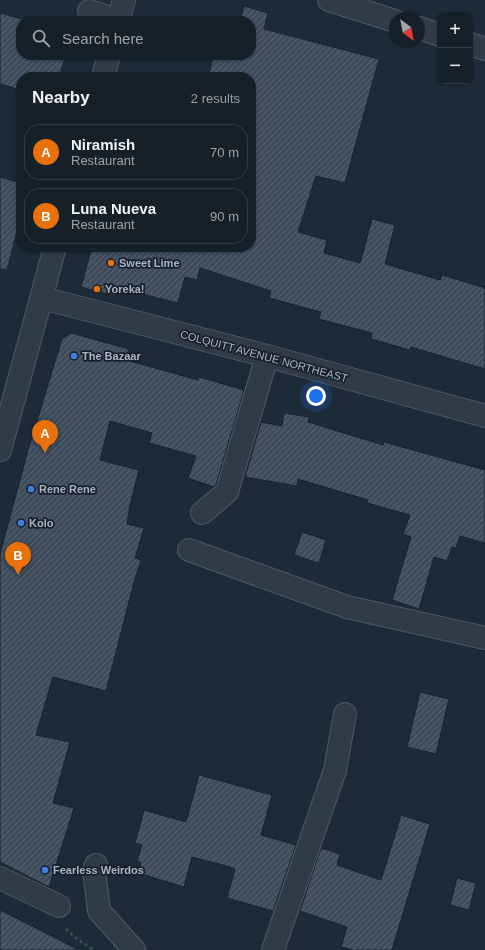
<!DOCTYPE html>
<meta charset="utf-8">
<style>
:root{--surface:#162029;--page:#232d35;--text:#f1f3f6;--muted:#9ea3a8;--line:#353e46;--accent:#75b2ff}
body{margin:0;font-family:Helvetica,sans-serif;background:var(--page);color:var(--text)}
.controls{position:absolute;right:12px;top:12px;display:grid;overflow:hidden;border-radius:8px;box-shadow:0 1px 3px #0004}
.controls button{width:36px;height:36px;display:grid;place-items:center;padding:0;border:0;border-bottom:1px solid var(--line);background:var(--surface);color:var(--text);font:20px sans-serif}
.compass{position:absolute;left:389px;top:12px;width:36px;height:36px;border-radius:50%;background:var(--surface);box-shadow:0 1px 3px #0004;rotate:148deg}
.you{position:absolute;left:316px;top:396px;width:14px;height:14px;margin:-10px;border:3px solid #fff;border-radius:50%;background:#1a73e8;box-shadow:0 0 0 6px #1a73e833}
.badge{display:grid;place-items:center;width:26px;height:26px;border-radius:50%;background:var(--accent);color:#fff;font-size:13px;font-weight:700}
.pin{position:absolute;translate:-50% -33px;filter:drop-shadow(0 1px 2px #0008)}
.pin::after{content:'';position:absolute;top:21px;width:14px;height:12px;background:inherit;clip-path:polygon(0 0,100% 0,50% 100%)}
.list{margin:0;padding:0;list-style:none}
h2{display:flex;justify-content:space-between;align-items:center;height:52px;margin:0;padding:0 16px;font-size:17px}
h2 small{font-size:13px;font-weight:400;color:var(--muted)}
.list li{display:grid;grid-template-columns:26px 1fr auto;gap:12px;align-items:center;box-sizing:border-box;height:56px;margin:0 8px 8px;padding:0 8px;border:1px solid var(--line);border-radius:16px}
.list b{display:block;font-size:15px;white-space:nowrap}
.list p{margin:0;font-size:13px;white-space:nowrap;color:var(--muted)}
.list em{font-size:13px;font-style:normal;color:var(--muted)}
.icon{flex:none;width:22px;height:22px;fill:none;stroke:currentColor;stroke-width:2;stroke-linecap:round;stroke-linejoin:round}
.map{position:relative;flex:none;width:485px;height:950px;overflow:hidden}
.search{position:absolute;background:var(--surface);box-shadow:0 1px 3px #0004;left:16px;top:16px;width:240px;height:44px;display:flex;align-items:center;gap:10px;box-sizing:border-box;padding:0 14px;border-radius:16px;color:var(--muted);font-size:15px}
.panel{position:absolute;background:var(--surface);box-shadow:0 1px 3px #0004;left:16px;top:72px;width:240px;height:180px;border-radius:16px}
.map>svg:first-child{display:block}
</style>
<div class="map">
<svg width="485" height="950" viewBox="0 0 485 950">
<defs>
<pattern id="building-hatch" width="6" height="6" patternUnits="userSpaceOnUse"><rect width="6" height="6" fill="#3e4c5c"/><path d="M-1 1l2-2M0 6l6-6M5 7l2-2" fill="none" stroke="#576472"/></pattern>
</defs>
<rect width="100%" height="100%" fill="#1d2a37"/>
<g fill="url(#building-hatch)" stroke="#19222d">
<path d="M244,6l24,7 -4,16 115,30 -34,124 -29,-7 -18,56 29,8 -3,13 36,10 12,-44 23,6 -10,39 55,16 2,-5 43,13v81l-74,-22 -1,3 -39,-11 1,-6 -53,-14 2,-7 -52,-14 2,-7 -71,-23 -3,12 -12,-3 -7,26 -60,-15 -3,8 -34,-9 11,-40h159v-170h-43l6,-22h37v-34h-11z"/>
<path d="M0,13l29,8h-8v34h45l-7,22h-38v13l-21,-6z"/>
<path d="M0,177l21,6v33l-14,54 -7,-1z"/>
<path d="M71,333l58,16 -3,11 72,20 1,-3 45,13 -28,95 -2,2 -26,-9 8,-22 -47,-13 3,-10 -42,-12 -10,39 39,10 -9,35 -3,19 17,4 -9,30 6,2 -7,22 -28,109 -53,-14 -17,58 34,7 -17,61 21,5 -25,79 -49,-25v-308l28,-104 34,-111z"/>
<path d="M284,413l25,4 -1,5 75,23 1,-3 101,28v73l-25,-7 -4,12 -4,-1 -5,14 -13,-4 -15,52 -27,-9 19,-63 -8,-3 7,-19 -43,-12 1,-3 -70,-21 -1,7 -52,-9 16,-55 21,4z"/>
<path d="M302,532l24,8 -7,23 -25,-8z"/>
<path d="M420,692l29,7 -13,55 -29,-7z"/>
<path d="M199,775l73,20 -11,40 35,10 -23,66 -46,-13 8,-29 -5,-2 -38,-10 -8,30 -46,-14 3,-11h-4l5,-17 -7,-2 9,-33 42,12z"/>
<path d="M401,815l29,9 -38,126h-39l-12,-3 6,-20 -47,-16 21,-63 19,6 -3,11 44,15z"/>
<path d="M457,878l19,5 -7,27 -19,-5z"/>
<path d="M0,910l79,40h-79z"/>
</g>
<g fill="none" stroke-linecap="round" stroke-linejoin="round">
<defs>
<g id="minor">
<path d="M329,0l66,21"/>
<path d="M89,11l29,9"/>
<path d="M118,21l6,-21"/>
<path d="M419,28l21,7"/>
<path d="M470,44l15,5"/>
<path d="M103,77l6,-22"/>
<path d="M42,298l225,58 218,60"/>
<path d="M0,450l55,-203"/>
<path d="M202,513l25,-21 40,-136"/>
<path d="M189,550l158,57 138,31"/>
<path d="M96,865l-2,5 5,41 35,39"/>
<path d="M0,878l59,28"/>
<path d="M273,950l62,-180 10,-56"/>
</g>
</defs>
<use href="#minor" stroke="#4e5965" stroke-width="24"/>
<path stroke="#3a5252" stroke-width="2.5" stroke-dasharray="3 3" stroke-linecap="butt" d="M66,929l11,10 17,11"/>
<use href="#minor" stroke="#313b47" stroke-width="22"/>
</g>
<g fill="#e8710a" stroke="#17202b" stroke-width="1.5">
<circle cx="111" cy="263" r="4"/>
<circle cx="97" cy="289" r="4"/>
</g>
<g fill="#3f7fe0" stroke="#17202b" stroke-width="1.5">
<circle cx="74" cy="356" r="4"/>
<circle cx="31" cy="489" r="4"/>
<circle cx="21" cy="523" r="4"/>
<circle cx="45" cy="870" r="4"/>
</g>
<g text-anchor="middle" stroke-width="3.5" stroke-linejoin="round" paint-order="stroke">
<g font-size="11" font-weight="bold" fill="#aab6c5" stroke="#17202b" text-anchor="start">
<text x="119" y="267">Sweet Lime</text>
<text x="105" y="293">Yoreka!</text>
<text x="82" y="360">The Bazaar</text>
<text x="39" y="493">Rene Rene</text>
<text x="29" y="527">Kolo</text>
<text x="53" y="874">Fearless Weirdos</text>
</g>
<g font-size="11" fill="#aab6c5" stroke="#17202b">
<text transform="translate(264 356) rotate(15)" y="4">COLQUITT AVENUE NORTHEAST</text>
</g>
</g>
</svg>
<div class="controls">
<button>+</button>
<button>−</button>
</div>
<svg class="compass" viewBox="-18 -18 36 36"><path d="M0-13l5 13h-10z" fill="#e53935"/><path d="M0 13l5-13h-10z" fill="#9ea3a8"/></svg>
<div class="you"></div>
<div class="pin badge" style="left:45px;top:453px;background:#e8710a">A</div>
<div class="pin badge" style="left:18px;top:575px;background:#e8710a">B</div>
<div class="search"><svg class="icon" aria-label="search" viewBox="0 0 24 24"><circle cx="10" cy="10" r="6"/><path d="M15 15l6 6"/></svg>Search here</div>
<section class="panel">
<h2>Nearby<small>2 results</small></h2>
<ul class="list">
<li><span class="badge" style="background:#e8710a">A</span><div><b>Niramish</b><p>Restaurant</p></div><em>70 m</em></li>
<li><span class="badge" style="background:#e8710a">B</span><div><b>Luna Nueva</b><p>Restaurant</p></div><em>90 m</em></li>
</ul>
</section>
</div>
